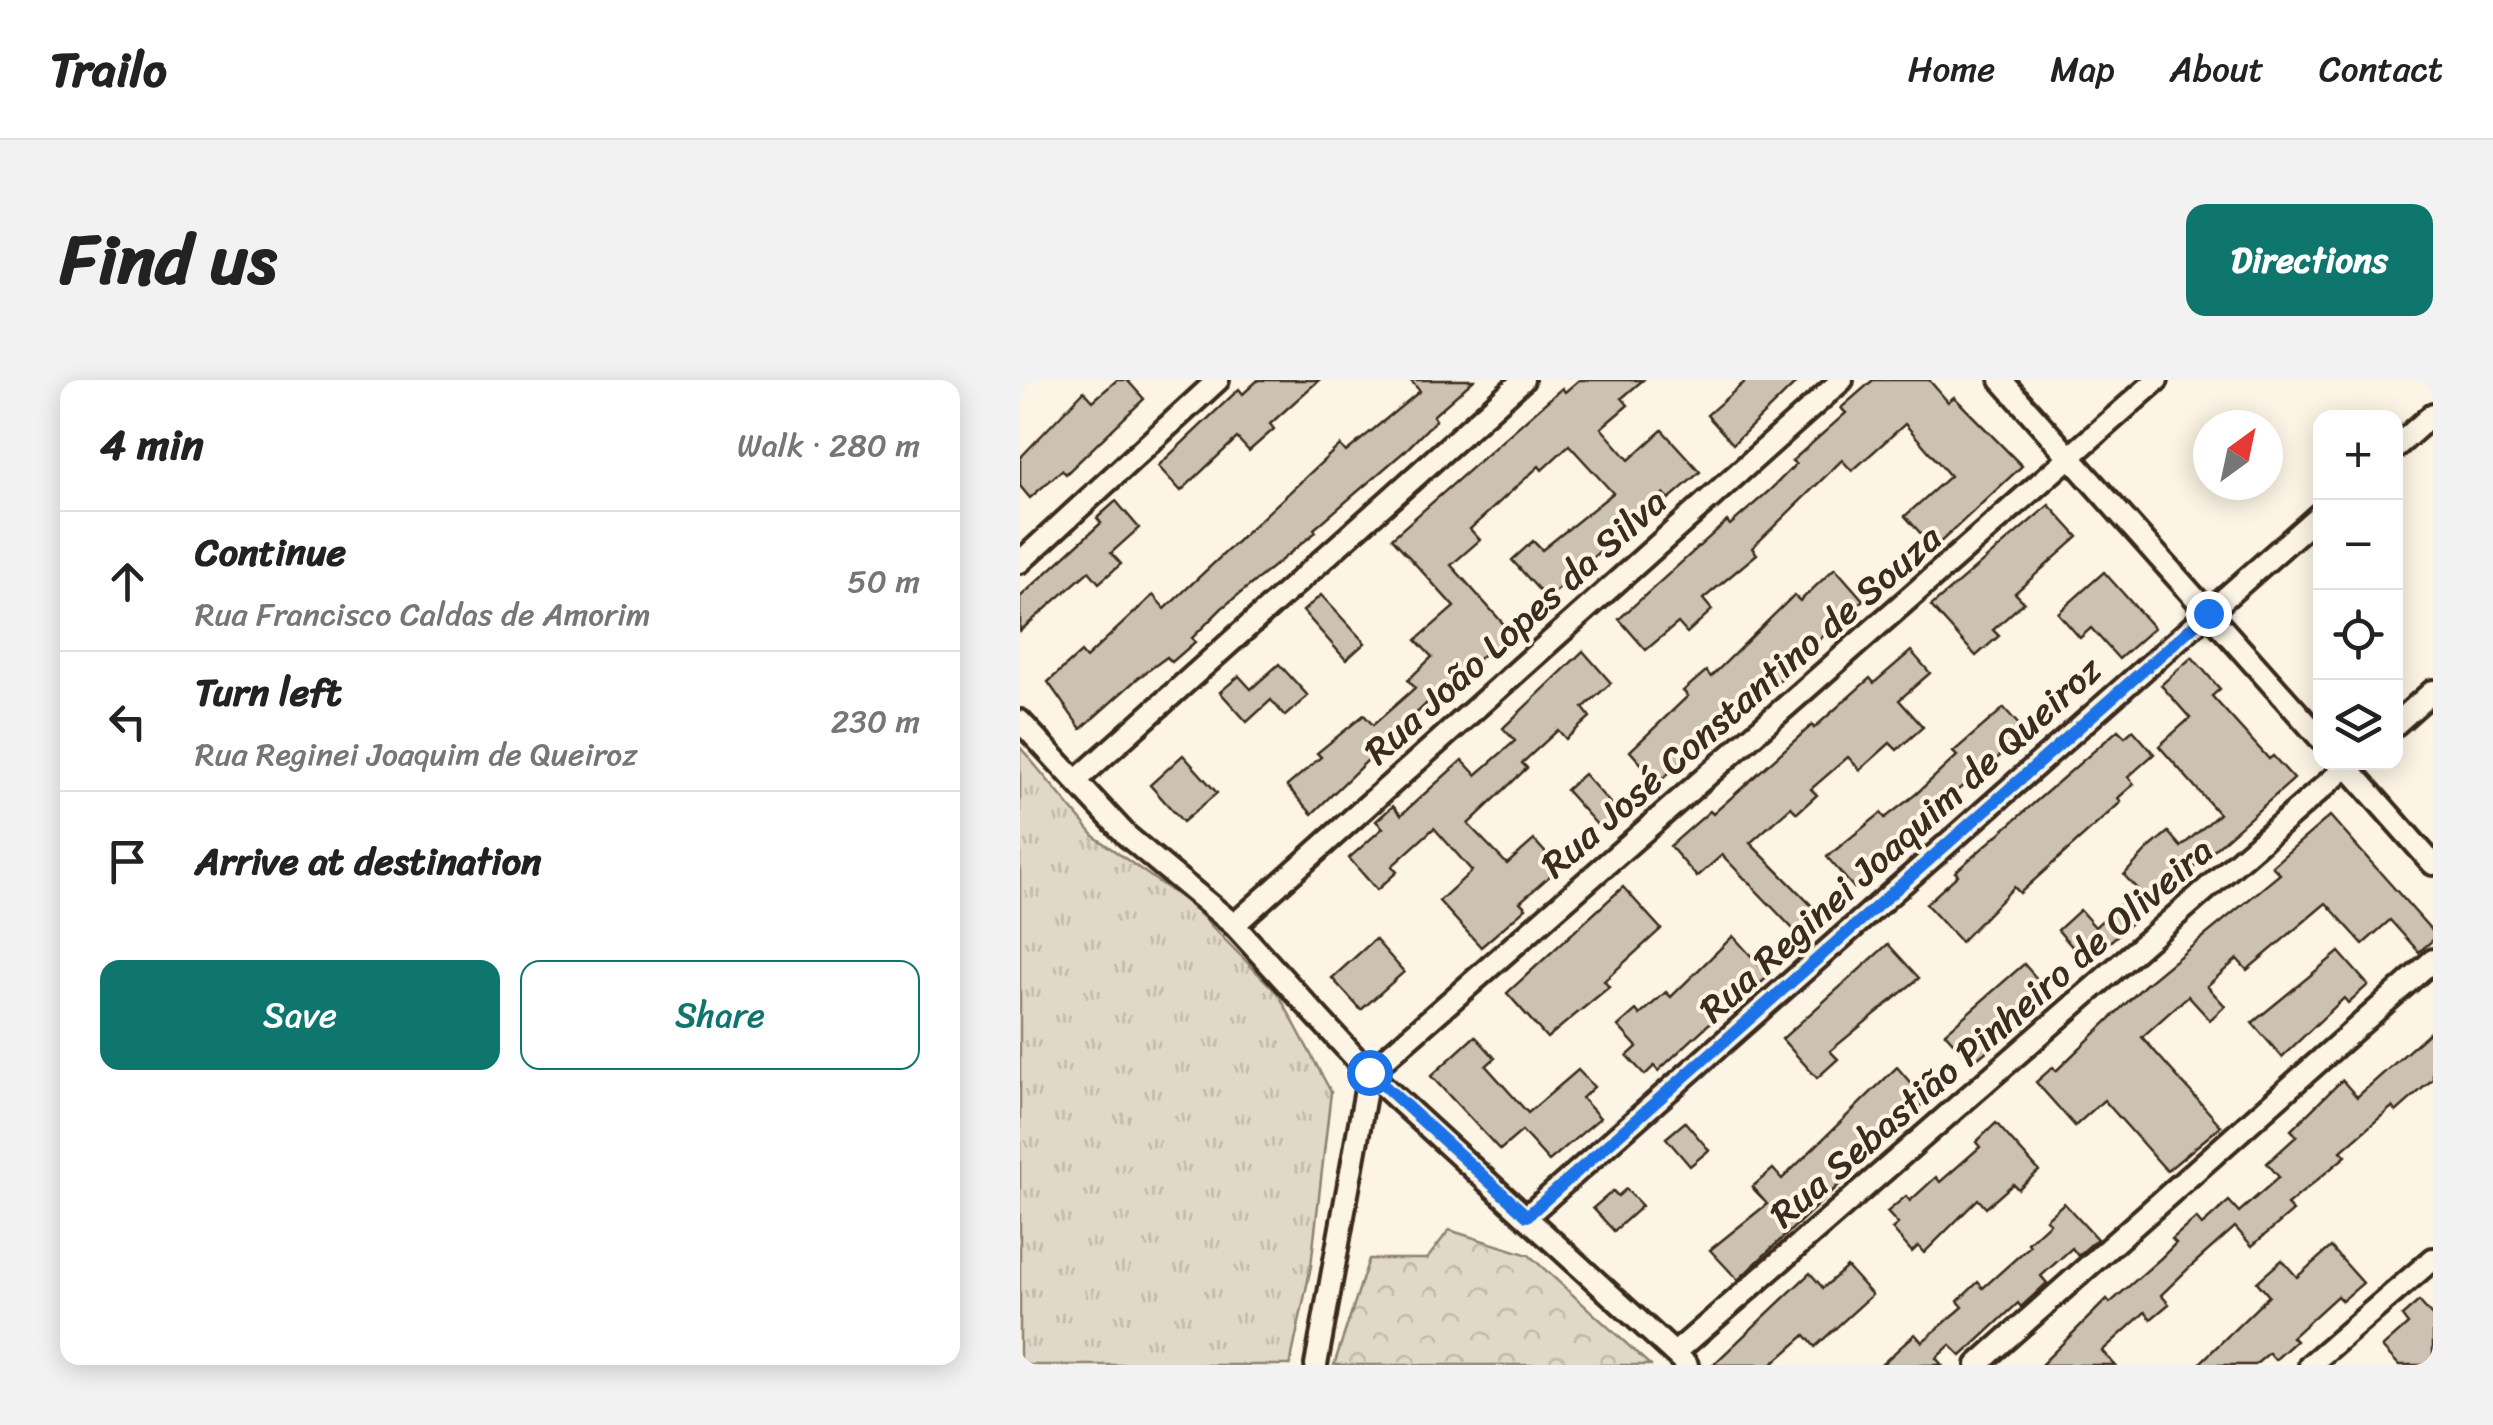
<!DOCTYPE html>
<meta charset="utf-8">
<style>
:root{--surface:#fff;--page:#f2f2f2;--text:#222;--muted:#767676;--line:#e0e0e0;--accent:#0f766e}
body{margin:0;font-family:Sriracha,sans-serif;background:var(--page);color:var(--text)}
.controls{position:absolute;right:30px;top:30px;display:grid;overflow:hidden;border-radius:20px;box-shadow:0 5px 25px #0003}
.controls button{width:90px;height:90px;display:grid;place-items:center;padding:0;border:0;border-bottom:2px solid var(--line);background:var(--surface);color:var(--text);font:50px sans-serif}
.compass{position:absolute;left:1173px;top:30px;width:90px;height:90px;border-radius:50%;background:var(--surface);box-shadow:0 5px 25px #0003;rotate:33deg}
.stop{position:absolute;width:30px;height:30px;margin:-22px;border:8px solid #1a73e8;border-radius:50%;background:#fff}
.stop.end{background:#1a73e8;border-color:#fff;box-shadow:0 2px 10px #0008}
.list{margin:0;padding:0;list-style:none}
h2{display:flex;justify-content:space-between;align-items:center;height:130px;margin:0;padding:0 40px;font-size:42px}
h2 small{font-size:32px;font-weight:400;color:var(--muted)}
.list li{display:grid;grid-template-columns:65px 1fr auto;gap:30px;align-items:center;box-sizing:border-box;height:140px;padding:0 40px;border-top:2px solid var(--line)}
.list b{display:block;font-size:38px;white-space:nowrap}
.list p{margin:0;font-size:32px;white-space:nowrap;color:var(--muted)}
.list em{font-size:32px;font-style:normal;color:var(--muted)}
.actions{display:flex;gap:20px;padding:30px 40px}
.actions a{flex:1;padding:22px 0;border:2px solid var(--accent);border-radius:20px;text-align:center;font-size:35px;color:var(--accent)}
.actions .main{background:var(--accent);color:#fff}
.icon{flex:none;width:55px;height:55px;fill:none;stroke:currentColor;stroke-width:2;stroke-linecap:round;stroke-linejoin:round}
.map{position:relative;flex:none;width:1413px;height:985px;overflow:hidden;border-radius:20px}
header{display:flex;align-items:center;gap:60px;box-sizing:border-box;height:140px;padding:0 50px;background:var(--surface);border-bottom:2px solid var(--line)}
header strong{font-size:48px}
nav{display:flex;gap:55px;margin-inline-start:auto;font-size:35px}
.intro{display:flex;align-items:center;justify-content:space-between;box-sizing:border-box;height:240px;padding:0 60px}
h1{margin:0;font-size:70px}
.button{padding:25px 45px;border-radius:20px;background:var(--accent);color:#fff;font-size:35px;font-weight:700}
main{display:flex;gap:60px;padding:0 60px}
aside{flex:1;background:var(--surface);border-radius:20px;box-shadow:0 5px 25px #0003}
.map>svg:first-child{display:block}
</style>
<header>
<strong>Trailo</strong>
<nav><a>Home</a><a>Map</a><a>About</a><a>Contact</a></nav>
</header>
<div class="intro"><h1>Find us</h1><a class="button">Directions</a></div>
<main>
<aside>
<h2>4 min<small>Walk · 280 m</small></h2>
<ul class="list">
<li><svg class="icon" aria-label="ahead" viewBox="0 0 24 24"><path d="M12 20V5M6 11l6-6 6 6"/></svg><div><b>Continue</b><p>Rua Francisco Caldas de Amorim</p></div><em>50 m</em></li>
<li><svg class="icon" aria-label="left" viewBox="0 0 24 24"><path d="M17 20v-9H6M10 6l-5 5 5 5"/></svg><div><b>Turn left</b><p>Rua Reginei Joaquim de Queiroz</p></div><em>230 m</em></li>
<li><svg class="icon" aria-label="arrive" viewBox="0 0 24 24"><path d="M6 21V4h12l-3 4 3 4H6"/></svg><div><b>Arrive at destination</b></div></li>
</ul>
<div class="actions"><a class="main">Save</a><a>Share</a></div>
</aside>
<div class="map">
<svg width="1413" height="985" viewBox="0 0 1413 985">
<defs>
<pattern id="grass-tufts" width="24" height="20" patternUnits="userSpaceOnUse" patternTransform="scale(2.5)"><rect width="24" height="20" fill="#e0d8c8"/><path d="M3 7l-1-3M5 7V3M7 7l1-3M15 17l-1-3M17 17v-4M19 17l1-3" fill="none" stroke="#c1baab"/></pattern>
<pattern id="forest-crowns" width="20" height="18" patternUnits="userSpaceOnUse" patternTransform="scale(2.5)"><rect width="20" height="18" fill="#e0d8c8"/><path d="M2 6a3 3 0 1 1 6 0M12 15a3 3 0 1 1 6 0" fill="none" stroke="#c1baab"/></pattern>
</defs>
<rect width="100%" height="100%" fill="#fcf5e5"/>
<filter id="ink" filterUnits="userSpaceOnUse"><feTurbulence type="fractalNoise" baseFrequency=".01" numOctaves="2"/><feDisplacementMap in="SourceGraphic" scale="20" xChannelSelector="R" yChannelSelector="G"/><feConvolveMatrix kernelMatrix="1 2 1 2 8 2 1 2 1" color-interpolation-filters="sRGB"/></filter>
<g filter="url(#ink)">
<path fill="url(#grass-tufts)" stroke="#8e8173" stroke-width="2.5" d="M0,367l75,90 96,68 88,90 52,97 -20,174 -21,99h-270z"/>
<path fill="url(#forest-crowns)" stroke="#8e8173" stroke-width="2.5" d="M429,850l80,25 121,110h-316l35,-106h58z"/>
<g fill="#ccc2b3" stroke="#3b2a1e" stroke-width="2.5">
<path d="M97,0h10l17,19 -78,75 -4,-4 -32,28 -10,-12v-28l64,-67 9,10z"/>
<path d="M238,0h61l-49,44 4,5 -25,22 -12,-13 -56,53 -23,-25 81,-77 4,5z"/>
<path d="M390,0h64l-41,36 3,4 -30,30 -92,79 2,3 -94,76 -30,30 3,4 -23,20 -5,-5 -29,21 -57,51 -33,-47 33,-30 5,6 67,-63 12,14 175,-164 6,7 74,-61z"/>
<path d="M559,0h64l-21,18 6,7 -27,23 28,32 33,-30 38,42 -31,27 -5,-6 -117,106 -35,-39 21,-19 9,9 71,-57 -44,-48 -27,25 -3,-4 -69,63 10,11 -29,25 65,73 -20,17 -5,-7 -44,39 5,5 -19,16 -5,-6 -116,112 -25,-28 34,-29 -4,-4 47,-38 9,10 42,-37 -7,-8 24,-23 -16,-17 38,-33 -62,-69 170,-150 3,4z"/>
<path d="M727,0h52l-66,64 -26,-29z"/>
<path d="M853,0h56l19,22 6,-5 68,69 -88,82 -29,-32 45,-40 -45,-52 -53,47 -10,-11 -90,88 5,6 -54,45 9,11 -25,23 -9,-10 -32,27 -27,-31 108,-98 3,4 40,-35 26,-26 -4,-3 54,-48 -5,-5z"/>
<path d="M96,121l23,27 -28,25 10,11 -22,19 -10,-12 -69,60v-34l81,-74 -4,-5z"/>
<path d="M1029,125l29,32 -63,56 9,9 -31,28 6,6 -23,20 -45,-50z"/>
<path d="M815,188l28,32 -65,59 3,4 -84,66 -59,54 -28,-32 58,-55 -5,-5 23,-20 5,6 83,-82 6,6z"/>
<path d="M1084,192l50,56 -35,31 -28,-31 -11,10 -22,-25z"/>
<path d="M301,215l44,48 -19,17 -43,-49z"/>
<path d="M563,271l28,32 -28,25 7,9 -24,22 -8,-9 -36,33 5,5 -59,56 39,40 27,-24 25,28 -39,34 6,6 -45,39 -42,-46 33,-30 -38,-43 -42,38 5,6 -20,18 -28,-32 34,-30 -7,-7 17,-15 8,9 61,-55 14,15 39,-34 -12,-13z"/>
<path d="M891,271l19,22 -31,27 24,27 -26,23 -7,-7 -30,27 -12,-13 -37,32 6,6 -20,18 -6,-6 -41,36 68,69 -22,20 -74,-77 -25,22 -27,-31 40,-35 3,3 99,-89 2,3 56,-50 4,5z"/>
<path d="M1172,277l28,32 -8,7 57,63 4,-3 21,23 -208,184 -28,-33 22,-20 15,17 42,-38 -13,-14 24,-26 20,-17 13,15 38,-33 -60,-68 31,-28 -29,-33z"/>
<path d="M259,284l29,32 -23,20 -14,-16 -24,22 -27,-30 19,-16 12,13z"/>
<path d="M984,328l23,26 -95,77 9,11 -17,15 -7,-8 -63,59 -27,-31 54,-44 4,5 31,-24 41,-38 -4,-4z"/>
<path d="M1098,350l7,7 8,-7 21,24 -26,23 6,7 -16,14 3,4 -101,91 -6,-6 -53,55 -35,-38 32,-29 -3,-3z"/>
<path d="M163,375l34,38 -34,29 -33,-37z"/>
<path d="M564,394l34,38 -18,16 -34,-38z"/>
<path d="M1310,436l103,116v8l-14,12 -29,-32 -27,24 -37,-41 -79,67 -10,-11 -30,27 18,20 -15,14 -22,-24 -46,41 79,89 -54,45 -63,-71 -29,26 -39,-44 17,-15 3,4 89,-86 135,-111 -8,-8z"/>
<path d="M603,507l38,42 -57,52 5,6 -62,51 -40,-45z"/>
<path d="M713,556l36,40 -27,23 -3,-3 -81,75 -4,-5 -9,9 -18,-19 10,-9 -19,-21 18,-16 4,5 26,-23 5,5z"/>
<path d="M355,559l29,33 -43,38 -29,-32z"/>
<path d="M868,564l31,34 -89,73 8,8 -21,19 -35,-39z"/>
<path d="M1319,572l29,33 -20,18 -4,-5 -62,59 -30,-34z"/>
<path d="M1004,584l29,33 -81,66 -27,-30z"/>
<path d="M1413,649v50l-37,33 -4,-5 -51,44 5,5 -59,49 6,6 -41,35 -17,-19 -45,40 -29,28 8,9 -18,15 -6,-7 -43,39 13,14h-74l66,-66 3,4 51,-45 15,-15 -4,-4 24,-21 6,7 27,-24 10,11 40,-35 -12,-14 30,-27 -6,-6 51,-50 15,17z"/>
<path d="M455,656l20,22 -9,8 42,47 50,-43 16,17 -12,11 18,20 -51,43 -27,-30 -22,19 -69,-74z"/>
<path d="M877,687l29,34 -88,78 3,4 -103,97 -28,-30 57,-46 -15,-17 21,-18 9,10z"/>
<path d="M665,742l24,28 -19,16 -24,-28z"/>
<path d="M976,743l43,48 -21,18 -5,-5 -27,24 -8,-9 -54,54 -6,-7 -6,6 -20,-23 6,-5 -11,-12 19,-16 4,5 26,-24 4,5 40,-35 -4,-5z"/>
<path d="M606,809l16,17 -28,25 -21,-23 20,-17 5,5z"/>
<path d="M1044,823l33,36 -19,17 -6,-8 -31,28 6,7 -26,24 -3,-4 -57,53 -11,-11 -14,13 6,7h-61l34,-31 7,8 41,-35 -5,-6 20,-19 5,6 47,-42 -2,-3 22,-20 -4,-4z"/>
<path d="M1311,867l32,36 -21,18 -5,-5 -45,41 4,4 -21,19 -6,-7 -14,12h-57l71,-69 -12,-14 25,-22 15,17z"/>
<path d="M827,887l25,28 -57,52 -10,-12 -34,30h-58l97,-92 13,15z"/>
<path d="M1399,921l14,16v48h-34l-17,-18 26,-23 -6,-8z"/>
</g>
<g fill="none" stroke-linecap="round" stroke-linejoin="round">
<defs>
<g id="street">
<path d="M981,0l319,358"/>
<path d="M1376,67l37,-33"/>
<path d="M0,182l198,-182"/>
<path d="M0,341l107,115 107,89 135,148 318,292"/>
<path d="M1376,344l37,-33"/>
<path d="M1323,382l90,102"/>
<path d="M58,399l445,-399"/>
<path d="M214,545l608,-545"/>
<path d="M507,836l793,-702"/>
<path d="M655,973l677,-591"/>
<path d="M296,985l53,-292 788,-693"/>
<path d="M957,985l456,-405"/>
<path d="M1290,985l123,-106"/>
</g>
</defs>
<use href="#street" stroke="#3b2a1e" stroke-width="28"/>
<use href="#street" stroke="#fcf5e5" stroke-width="20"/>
</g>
</g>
<g fill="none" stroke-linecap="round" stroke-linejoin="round" filter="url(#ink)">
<path stroke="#1a73e8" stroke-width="12" d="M349,692l158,144 681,-603"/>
</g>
<g text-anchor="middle" stroke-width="8" stroke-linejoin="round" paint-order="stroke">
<g font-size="38" fill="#3b2a1e" stroke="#fcf5e5">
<text transform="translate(495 246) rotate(-42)" y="13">Rua João Lopes da Silva</text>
<text transform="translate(721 321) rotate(-41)" y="13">Rua José Constantino de Souza</text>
<text transform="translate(880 459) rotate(-42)" y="13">Rua Reginei Joaquim de Queiroz</text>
<text transform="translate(971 652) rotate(-41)" y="13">Rua Sebastião Pinheiro de Oliveira</text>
</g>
</g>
</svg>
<div class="controls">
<button>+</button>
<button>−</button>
<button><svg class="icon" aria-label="locate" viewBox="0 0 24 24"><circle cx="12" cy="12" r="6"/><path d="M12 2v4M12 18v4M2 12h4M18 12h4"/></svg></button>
<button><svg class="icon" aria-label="layers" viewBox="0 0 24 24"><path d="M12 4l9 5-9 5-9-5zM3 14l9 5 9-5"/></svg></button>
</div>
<svg class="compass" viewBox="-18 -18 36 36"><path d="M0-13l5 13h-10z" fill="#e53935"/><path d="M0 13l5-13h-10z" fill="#767676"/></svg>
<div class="stop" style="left:349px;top:692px"></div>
<div class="stop end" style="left:1188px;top:233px"></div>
</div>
</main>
